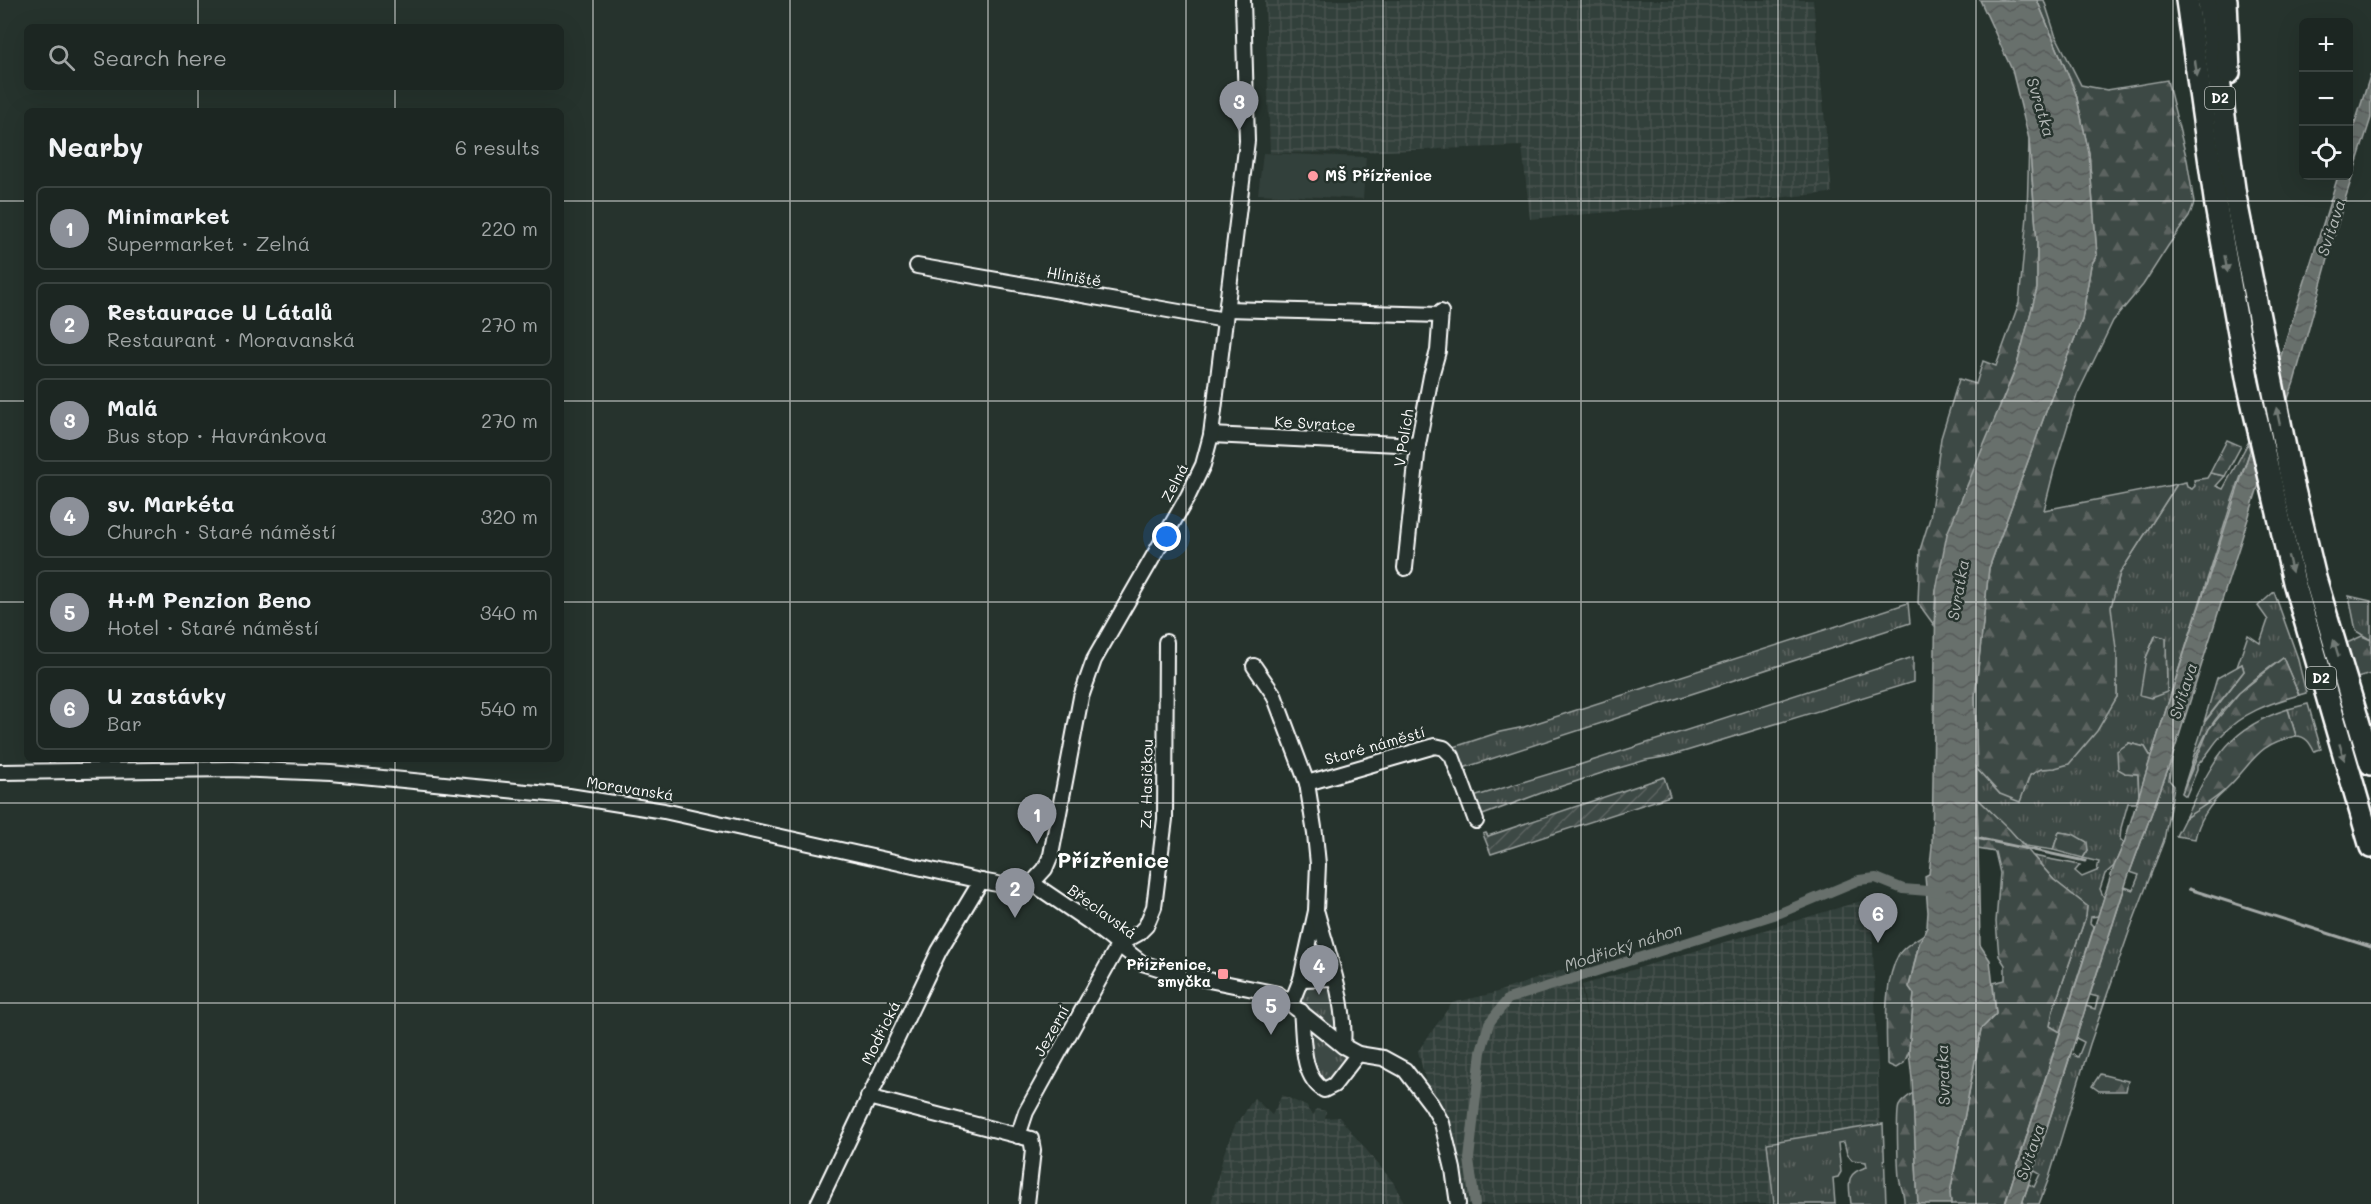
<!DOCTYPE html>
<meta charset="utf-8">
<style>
:root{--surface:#1c2622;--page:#29322f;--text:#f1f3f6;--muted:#a0a5a5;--line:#3a4340;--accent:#8c9099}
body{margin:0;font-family:Mali,sans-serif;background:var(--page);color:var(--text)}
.controls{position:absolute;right:18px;top:18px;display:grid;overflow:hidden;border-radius:9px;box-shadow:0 6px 24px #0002}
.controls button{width:54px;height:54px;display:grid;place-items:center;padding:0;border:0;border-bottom:2px solid var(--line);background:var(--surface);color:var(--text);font:30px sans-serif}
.you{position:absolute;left:1167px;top:537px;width:21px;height:21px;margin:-15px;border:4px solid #fff;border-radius:50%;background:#1a73e8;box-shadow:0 0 0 9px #1a73e833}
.badge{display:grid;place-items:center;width:39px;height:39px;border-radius:50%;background:var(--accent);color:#fff;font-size:20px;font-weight:700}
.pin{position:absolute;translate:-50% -50px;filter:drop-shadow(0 2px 3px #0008)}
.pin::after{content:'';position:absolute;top:32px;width:21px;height:18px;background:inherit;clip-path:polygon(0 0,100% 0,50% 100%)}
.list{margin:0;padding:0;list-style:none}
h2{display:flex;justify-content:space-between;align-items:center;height:78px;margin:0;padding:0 24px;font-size:26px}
h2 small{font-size:20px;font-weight:400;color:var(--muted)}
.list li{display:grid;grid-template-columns:39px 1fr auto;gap:18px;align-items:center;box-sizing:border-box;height:84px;margin:0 12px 12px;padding:0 12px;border:2px solid var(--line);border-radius:9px}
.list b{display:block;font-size:22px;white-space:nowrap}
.list p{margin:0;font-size:20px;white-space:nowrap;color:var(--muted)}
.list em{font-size:20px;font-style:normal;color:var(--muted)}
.icon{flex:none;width:33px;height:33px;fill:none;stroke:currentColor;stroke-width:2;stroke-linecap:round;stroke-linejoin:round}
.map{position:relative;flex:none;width:2371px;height:1204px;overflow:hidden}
.search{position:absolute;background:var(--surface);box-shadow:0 6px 24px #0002;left:24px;top:24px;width:540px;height:66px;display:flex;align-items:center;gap:15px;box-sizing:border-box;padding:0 21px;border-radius:9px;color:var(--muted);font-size:22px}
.panel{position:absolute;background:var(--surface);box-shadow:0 6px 24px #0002;left:24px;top:108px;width:540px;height:654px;border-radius:9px}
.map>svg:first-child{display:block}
</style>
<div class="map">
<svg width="2371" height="1204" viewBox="0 0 2371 1204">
<defs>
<pattern id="industrial-grid" width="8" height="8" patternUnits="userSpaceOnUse" patternTransform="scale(1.5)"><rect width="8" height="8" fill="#333f3a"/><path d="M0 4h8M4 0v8" fill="none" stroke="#47524e"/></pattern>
<pattern id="grass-tufts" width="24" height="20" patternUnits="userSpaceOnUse" patternTransform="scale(1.5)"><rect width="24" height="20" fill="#3e4944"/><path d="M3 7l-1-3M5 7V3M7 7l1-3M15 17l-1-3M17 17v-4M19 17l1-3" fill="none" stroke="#5b6460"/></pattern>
<pattern id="forest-firs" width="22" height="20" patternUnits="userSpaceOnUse" patternTransform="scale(1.5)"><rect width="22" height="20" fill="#3e4944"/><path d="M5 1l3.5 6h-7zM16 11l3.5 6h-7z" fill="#5b6460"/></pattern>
<pattern id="garden-furrows" width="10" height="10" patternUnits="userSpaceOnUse" patternTransform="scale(1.5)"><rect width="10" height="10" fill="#3e4944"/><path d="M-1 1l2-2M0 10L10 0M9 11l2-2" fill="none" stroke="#5b6460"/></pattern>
<pattern id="water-waves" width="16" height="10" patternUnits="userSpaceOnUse" patternTransform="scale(1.5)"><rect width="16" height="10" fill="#67706c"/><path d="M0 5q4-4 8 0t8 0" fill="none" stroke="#575a59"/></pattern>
</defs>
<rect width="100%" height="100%" fill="#26332d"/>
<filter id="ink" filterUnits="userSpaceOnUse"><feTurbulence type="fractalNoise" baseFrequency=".0167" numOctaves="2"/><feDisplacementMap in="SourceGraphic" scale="12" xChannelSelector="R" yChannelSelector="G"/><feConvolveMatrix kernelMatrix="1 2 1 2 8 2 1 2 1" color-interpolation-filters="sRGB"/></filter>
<g filter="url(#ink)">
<path fill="#333f3a" d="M1263,153l103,4 -3,42 -105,-5z"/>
<g fill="url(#industrial-grid)">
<path d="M1265,0h548l19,193 -302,26 -8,-73 -164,6 -88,1z"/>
<path d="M1871,898l9,226 -112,19 6,61h-325l-5,-28 7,4 -33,-129 34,-48 42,-10 83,-28 17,93 -12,-73z"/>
<path d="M1282,1095l26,12v3l6,5 2,-6 10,2 -1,7 14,-1 54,65 12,22h-194l13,-51 12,-30h2l16,-25 18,17z"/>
</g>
<g fill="url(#grass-tufts)" stroke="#9ea4a2" stroke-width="1.5" fill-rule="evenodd">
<path d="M2248,443l2,8 -17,47 -82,259 -6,-10 -16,-4 -4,30 13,1 1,22 -2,7h-9l-7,25 -1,11 4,4 -10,23 -9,8 -5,15 4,9 -6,18 -7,1 -1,6 4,4 -34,105 -10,-6 3,-16 33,-94 1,-10 -33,-26 -21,-24 47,9 -5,6 7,6 17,-7h-2l2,-8 -16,-4 5,-8 -15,-16 -14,-2 -6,18 -28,-4 -48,-48v-29l23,25 40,-25 15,-1 62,-71v-40l-7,-50 10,-34 57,-89 9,-2 1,5 5,2 3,-3 -1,-6 13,-2 3,-5 15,3 -9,10 7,3zM2155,636l11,2 1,54 -21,-34z"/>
<path d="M2274,592l23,64 9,37 -7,2 -16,-37c-28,19 -56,42 -74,71 -12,19 -19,43 -27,64l22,-70 40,-52 -2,-7 -5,3 11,-32 12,8 8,-23 -10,-14z"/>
<path d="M2349,596l22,5v39l-15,-9z"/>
<path d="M1908,603l2,20 -450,146 -9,-21 49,-16 24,-5z"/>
<path d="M1913,657v25l-243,74 -24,4 -44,13 -58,19 -64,24 -10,-18 109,-33z"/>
<path d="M2308,704l13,45 -7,2c-4,-8 -8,-15 -18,-15l-8,-27z"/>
<path d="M2172,758l-3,22 5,6 -10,54 -35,92 -39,112 -41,134 -10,26h-15l-1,-4 6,-16 5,3 6,-13 -7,-4 38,-116 7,3 6,-15 -8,-4 10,-32 9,3 3,-12 -8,-2 35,-108 8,3 6,-15 -9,-3z"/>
<path d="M2225,791c-15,13 -26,29 -30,48l-19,-3 9,-18z"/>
<path d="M1323,981l10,6 6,49 -13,-9 -27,-27 4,-15z"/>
<path d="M1306,1027h4l39,29 -17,26 -15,1z"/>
<path d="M1883,1124l3,80h-35c-2,-20 -7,-31 16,-37l-1,-5 -14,-2 -5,-6 -3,-12 -6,1 3,29 -3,5 -5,1 2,26h-61l-7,-61z"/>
</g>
<g fill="url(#forest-firs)" stroke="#9ea4a2" stroke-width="1.5">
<path d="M2037,0h7l11,34 26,51 26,5 60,-10 20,80 7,43 -5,14 -21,29 -25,39 -30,36 -14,29 -22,45 -23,75 -10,40 133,-26 -57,89 -9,34 6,50v40l-20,34 -28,33 -14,4 -14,1 -11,6 -10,27 -20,-8 -23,-25 -2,-73 14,-128 63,-173 30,-75 9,-55 6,-10 -8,-102 -13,-59z"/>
<path d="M2029,139l8,102v48l-20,76 -81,225 -2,35 -16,-22 2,-53 10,-32 11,-80 18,-59 17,5 7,-23 13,5 23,-63 8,-87z"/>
<path d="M2227,440l14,6 -16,30 -15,-3z"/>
<path d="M2156,635l10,3 1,54 -16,6 -11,-3 6,-37z"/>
<path d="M2362,636l9,4v34l-14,4 -10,-35z"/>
<path d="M2283,658l16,37c-29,8 -58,18 -78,41 -9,9 -14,21 -24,29v5l-11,26 -4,-3 27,-64 30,-36z"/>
<path d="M2242,664l2,7 -40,51 13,-44z"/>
<path d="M2288,709l8,27c-40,8 -42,26 -69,52 -12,12 -28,21 -42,30 28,-56 40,-89 103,-109z"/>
<path d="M2129,743l16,4 6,10 -12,39 -1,-22 -13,-1 -7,-4 -1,-18z"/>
<path d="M1977,798l33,32 44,50 33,26 -1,10 -33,94 -3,16 10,6 -55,172h-54l-1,-11 31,-164 15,-15 -3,-31 12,-3v-15l-6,-9 -3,-34 4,-49 -5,-21 -17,-3z"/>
<path d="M2059,832l14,2 14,8 1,8 -5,8 -30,-8z"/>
<path d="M1924,934l-5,9 -10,43 5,8 -5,57 -5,12 -8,5 -9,-4c0,-32 -5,-81 12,-110 6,-9 17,-14 25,-20z"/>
<path d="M2100,1074l28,7 -2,10h-27l-7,-5z"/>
<path d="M1913,1093l5,111h-14c1,-10 -4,-18 -5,-27 -1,-10 -3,-66 0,-71 2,-5 10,-10 14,-13z"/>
</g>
<path fill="url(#garden-furrows)" stroke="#9ea4a2" stroke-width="1.5" d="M1664,777l6,19 -179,58 -8,-20 3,-1 2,3z"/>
<g fill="url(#water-waves)" stroke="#a4a9a7" stroke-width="1.5">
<path d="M1980,0h57l39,94 13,59 8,102 -6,10 -9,55 -30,75 -63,173 -14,128 5,249 10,15 6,54 -15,15 -31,164 1,11h-33l-6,-125 -3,-28 5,-57 -5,-7 10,-43 8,-17 1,-15 -3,-36 4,-2 3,-28 4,-256 11,-56 70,-169 20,-76v-48l-8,-102 -17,-69z"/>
<path d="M2371,73v45l-30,94 -47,170 -21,58 -101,318 -44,119 -106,327h-17l109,-338 10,-23c69,-224 145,-444 214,-667h10l1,-34z"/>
</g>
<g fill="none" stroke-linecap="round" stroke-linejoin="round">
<g stroke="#a4a9a7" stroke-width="3">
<path d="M1976,838l109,23"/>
<path d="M2189,889l182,58"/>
</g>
<path stroke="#67706c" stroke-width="10" d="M1475,1204l-6,-45 12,-107 8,-29 19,-24 272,-86 79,-33 17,-2 27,11 38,3"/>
<defs>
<g id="minor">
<path d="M917,266l308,54"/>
<path d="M1227,309l213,6"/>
<path d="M1211,435l207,10"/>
<path d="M1405,568l13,-123 13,-69 7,-25 3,-39"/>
<path d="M1254,666l20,29 33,88 8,51 3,30 -2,47 -15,68 -10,25"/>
<path d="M0,772l233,-3 48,2 50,2 238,23 95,15 317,70 22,4 29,-2"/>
<path d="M1307,783l128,-37 9,2 8,8 24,65"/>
<path d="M1032,883l13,-14 6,-14 30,-158 13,-37 94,-164 15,-31 8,-30 36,-294 -4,-141"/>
<path d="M1032,883l56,38 54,42 32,10 104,21 65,52 15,8 25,4 22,12 26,34 11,19 11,46 5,35"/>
<path d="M1317,913c11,41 30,91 26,133"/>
<path d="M1301,979l34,-1"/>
<path d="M1301,1011c3,25 -1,65 23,79l10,-5 24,-31"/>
<path d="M868,1097l163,42 2,11 -6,54"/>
<path d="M1018,1136l8,-24 93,-168 20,-11 7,-7 8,-19 11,-88 1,-177"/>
<path d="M818,1204l121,-253 42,-70"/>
</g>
<g id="highway">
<path d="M2187,0l29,206 32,177 46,199 77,265"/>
<path d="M2208,0l27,196 55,277 25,105 56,186"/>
<path d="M2226,0l3,73"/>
</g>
</defs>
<use href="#minor" stroke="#fff" stroke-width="18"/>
<use href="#highway" stroke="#fff" stroke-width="26"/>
<use href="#minor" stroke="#26332d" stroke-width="14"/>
<use href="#highway" stroke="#26332d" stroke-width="21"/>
</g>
<defs><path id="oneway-solid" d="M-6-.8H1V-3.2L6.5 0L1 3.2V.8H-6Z" transform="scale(1.5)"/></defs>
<g fill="#727a76">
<use href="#oneway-solid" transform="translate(2196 68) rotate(82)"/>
<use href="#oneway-solid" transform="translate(2226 264) rotate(80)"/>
<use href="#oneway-solid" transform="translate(2278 416) rotate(-102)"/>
<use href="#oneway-solid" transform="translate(2290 564) rotate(76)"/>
<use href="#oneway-solid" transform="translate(2336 648) rotate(-107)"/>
<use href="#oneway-solid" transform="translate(2342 752) rotate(73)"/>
</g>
</g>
<path fill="none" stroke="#fff" stroke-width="1.5" stroke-opacity="0.55" d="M198,0v27M395,0v27M593,0v1204M790,0v1204M988,0v1204M1186,0v1204M1383,0v1204M1581,0v1204M1778,0v1204M1976,0v1204M2173,0v1204M198,87v24M395,87v24M0,201h27M561,201h1810M0,401h27M561,401h1810M0,602h27M561,602h1810M198,759v445M395,759v445M0,803h2371M0,1003h2371"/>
<g fill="#ff9aa2" stroke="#26332d" stroke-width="2">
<circle cx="1313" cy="176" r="6"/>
<rect x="1217" y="968" width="12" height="12" rx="3"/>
</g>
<g text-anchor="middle" stroke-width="5" stroke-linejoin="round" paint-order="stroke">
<g fill="#26332d" stroke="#bec2c0" stroke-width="1.5">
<rect x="2205" y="87" width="30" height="22" rx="4.5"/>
<rect x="2306" y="667" width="30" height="22" rx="4.5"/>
</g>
<g font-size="14" font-weight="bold" fill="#fff">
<text x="2220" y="103">D2</text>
<text x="2321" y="683">D2</text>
</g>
<g font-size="15" font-weight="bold" fill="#fff" stroke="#26332d" text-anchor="start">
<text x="1325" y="181">MŠ Přízřenice</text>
<text x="1211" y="970" text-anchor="end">Přízřenice,<tspan x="1211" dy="17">smyčka</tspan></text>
</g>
<g font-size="15" fill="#fff" stroke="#26332d">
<text transform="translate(1074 277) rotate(10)" y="5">Hliniště</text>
<text transform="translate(1315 424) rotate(3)" y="5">Ke Svratce</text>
<text transform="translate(1404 438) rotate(-81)" y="5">V Polích</text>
<text transform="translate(1175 483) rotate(-63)" y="5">Zelná</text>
<text transform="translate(1375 746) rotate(-16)" y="5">Staré náměstí</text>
<text transform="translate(1147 784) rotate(-89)" y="5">Za Hasičkou</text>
<text transform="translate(630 789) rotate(9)" y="5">Moravanská</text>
<text transform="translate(1102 912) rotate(36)" y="5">Břeclavská</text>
<text transform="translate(1052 1031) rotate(-61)" y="5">Jezerní</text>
<text transform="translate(881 1033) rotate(-64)" y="5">Modřická</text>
</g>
<g font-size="16" font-style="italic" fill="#b3b8b6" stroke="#26332d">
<text transform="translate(2041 107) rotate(73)" y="6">Svratka</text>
<text transform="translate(2331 228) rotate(-72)" y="6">Svitava</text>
<text transform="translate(1958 590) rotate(-80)" y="6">Svratka</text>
<text transform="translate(2183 691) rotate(-72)" y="6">Svitava</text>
<text transform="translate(1623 947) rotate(-18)" y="6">Modřický náhon</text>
<text transform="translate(1943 1075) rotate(-92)" y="6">Svratka</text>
<text transform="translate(2030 1152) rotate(-71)" y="6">Svitava</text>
</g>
<g font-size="21" font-weight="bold" fill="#fff" stroke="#26332d">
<text x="1113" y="868">Přízřenice</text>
</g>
</g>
</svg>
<div class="controls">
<button>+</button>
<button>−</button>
<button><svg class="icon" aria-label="locate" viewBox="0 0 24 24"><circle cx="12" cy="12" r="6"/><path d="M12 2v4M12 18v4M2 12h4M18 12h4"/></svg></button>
</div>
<div class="you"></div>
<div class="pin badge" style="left:1037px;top:844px">1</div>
<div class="pin badge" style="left:1015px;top:918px">2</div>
<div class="pin badge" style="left:1239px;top:131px">3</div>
<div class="pin badge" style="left:1319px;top:995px">4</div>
<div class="pin badge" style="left:1271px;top:1035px">5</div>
<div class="pin badge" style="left:1878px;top:943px">6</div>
<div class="search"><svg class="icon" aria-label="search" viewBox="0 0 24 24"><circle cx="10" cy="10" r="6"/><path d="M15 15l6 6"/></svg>Search here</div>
<section class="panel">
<h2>Nearby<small>6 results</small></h2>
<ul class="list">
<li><span class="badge">1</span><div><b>Minimarket</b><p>Supermarket · Zelná</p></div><em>220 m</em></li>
<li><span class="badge">2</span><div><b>Restaurace U Látalů</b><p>Restaurant · Moravanská</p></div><em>270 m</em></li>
<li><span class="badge">3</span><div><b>Malá</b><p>Bus stop · Havránkova</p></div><em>270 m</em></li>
<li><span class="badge">4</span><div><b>sv. Markéta</b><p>Church · Staré náměstí</p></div><em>320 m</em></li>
<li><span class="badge">5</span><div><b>H+M Penzion Beno</b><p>Hotel · Staré náměstí</p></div><em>340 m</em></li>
<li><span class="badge">6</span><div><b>U zastávky</b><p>Bar</p></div><em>540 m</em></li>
</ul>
</section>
</div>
